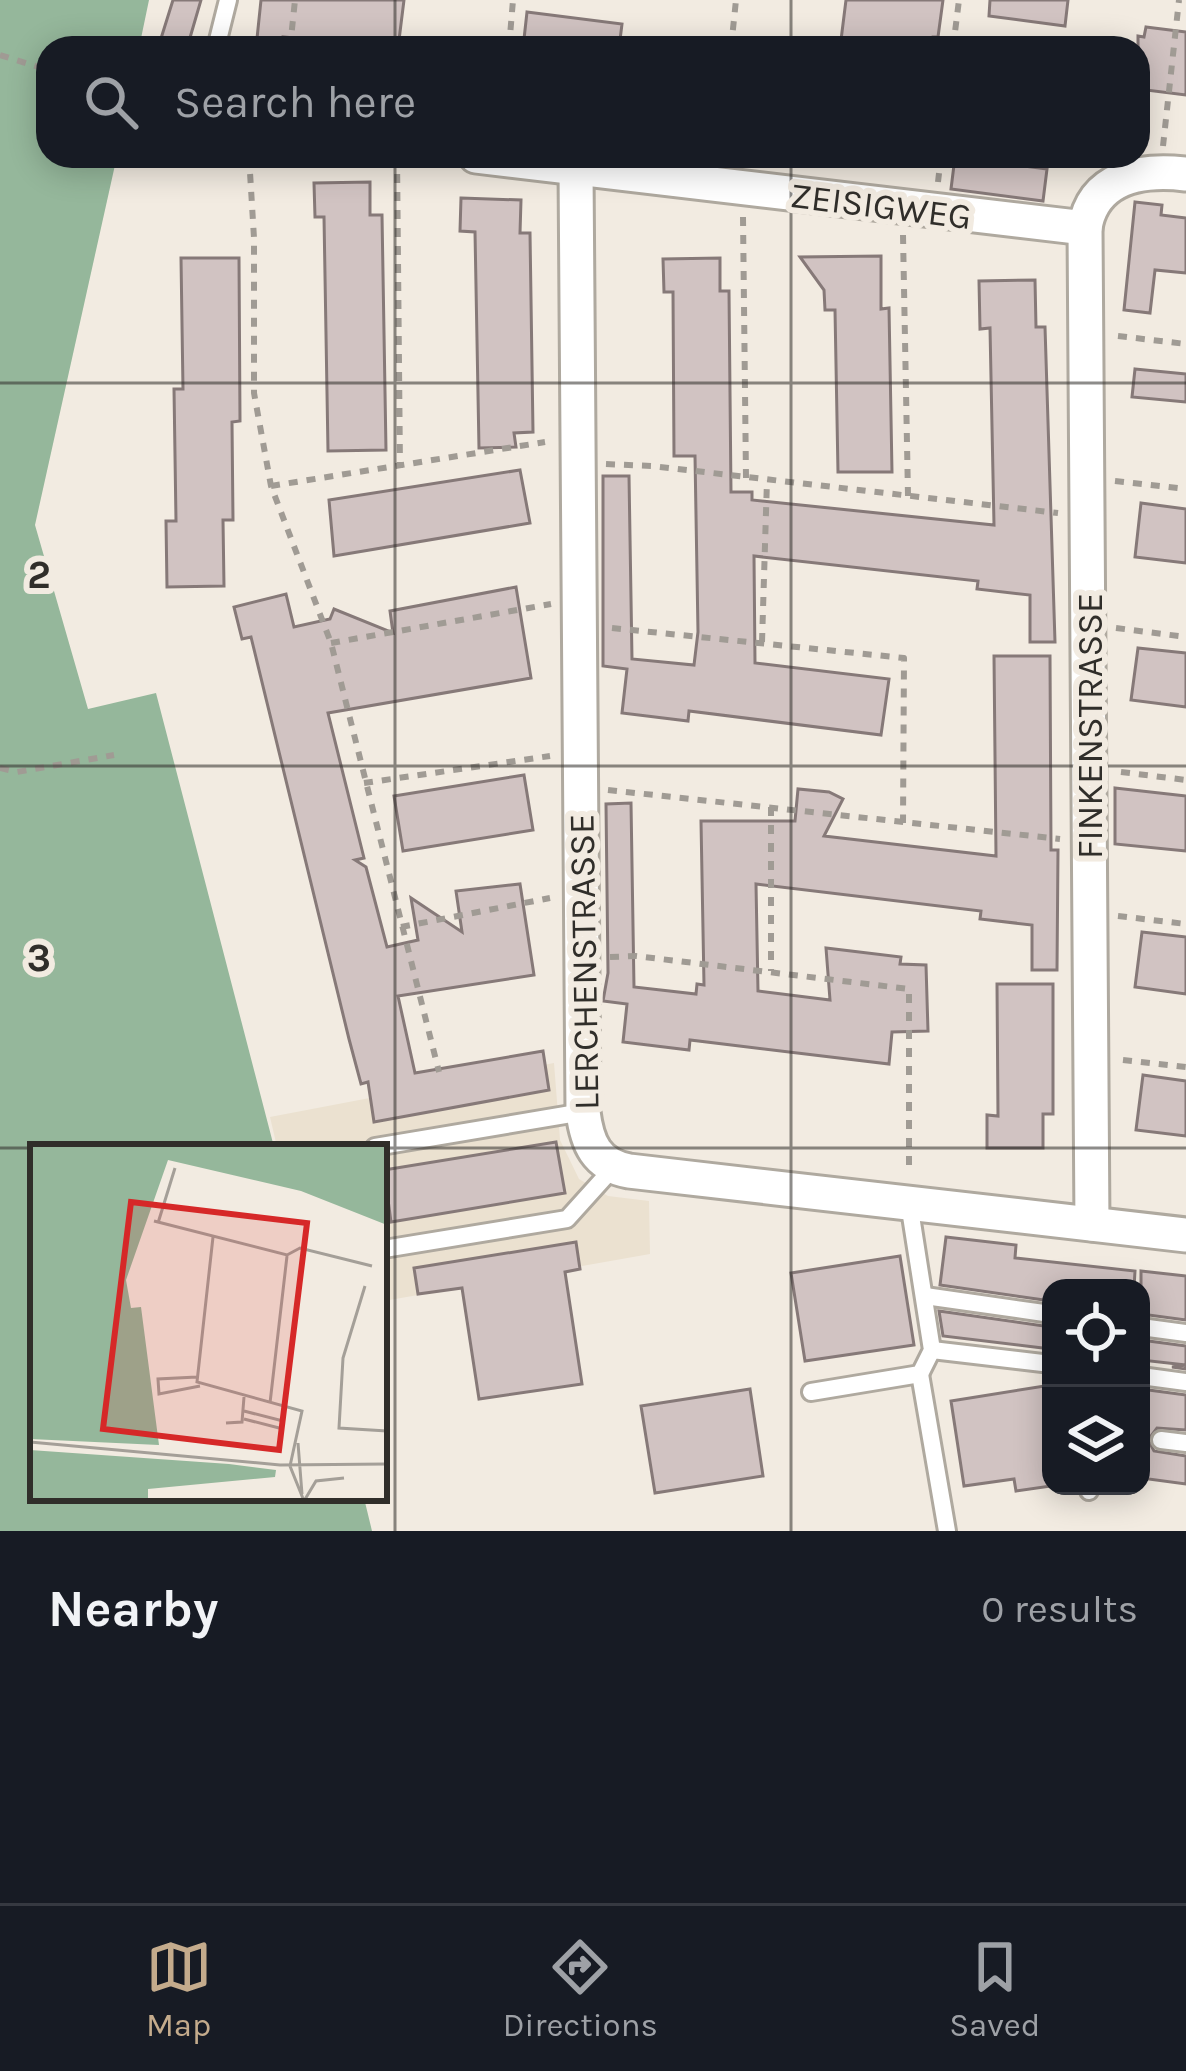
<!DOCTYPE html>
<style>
:root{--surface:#171b24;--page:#20242c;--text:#f1f3f6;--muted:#9ea1a6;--line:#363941;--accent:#c4ab8c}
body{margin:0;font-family:Karla,sans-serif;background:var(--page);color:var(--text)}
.controls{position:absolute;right:36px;bottom:36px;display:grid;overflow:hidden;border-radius:24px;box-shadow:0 6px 30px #0003}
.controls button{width:108px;height:108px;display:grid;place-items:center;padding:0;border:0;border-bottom:3px solid var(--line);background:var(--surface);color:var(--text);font:60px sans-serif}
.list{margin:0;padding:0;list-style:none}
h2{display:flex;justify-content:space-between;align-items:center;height:156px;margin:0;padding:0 48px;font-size:51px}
h2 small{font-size:39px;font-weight:400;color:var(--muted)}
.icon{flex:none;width:66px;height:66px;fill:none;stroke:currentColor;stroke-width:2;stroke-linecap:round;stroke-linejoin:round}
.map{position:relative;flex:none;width:1186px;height:1531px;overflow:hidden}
.search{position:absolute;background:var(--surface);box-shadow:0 6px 30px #0003;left:36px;right:36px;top:36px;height:132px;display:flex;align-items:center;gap:30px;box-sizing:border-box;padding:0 42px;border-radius:36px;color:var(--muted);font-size:45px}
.sheet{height:372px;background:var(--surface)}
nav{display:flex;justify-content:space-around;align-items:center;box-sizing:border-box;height:168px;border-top:3px solid var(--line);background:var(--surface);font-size:33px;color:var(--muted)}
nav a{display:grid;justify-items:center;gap:6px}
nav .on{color:var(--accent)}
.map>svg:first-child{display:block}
</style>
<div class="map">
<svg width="1186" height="1531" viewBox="0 0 1186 1531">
<rect width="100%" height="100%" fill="#f2ebe1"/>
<path fill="#ebe1d0" d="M554,1063l6,77 19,39 29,17 41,5 1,53 -266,47v-154h-107l-7,-30z"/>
<path fill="#95b79b" d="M0,0h149l-10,48h-91v108h69l-82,369 53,184 68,-16 118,454h-241v351h331l8,33h-372z"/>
<g fill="#d1c3c2" stroke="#867978" stroke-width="3">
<path d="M173,0h28l-14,48h-29z"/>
<path d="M261,0h143l-6,48 -115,-11 -1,11h-26z"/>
<path d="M846,0h97l-5,37h-5l-1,11h-92z"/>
<path d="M990,0h78l-3,26 -76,-10z"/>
<path d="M527,12l95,12 -3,24h-96z"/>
<path d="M1146,27l40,5v63l-48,-6v-53l6,1z"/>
<path d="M955,157l92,12 -4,32 -92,-12z"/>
<path d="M370,182v33h12l4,235 -58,1 -4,-234h-9l-1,-34z"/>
<path d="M461,198l60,2 -1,33h10l3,199 -19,1 2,14 -37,1 -4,-216 -15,-1z"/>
<path d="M1135,202l27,3 -1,10 25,3v55l-31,-3 -5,43 -26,-3z"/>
<path d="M881,256v53l8,-1 3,164h-54l-3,-162h-10l-1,-20 -24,-33z"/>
<path d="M181,258h58l1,163 -8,1 1,98h-10l1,66 -57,1 -1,-66h10l-2,-132h9z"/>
<path d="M720,258v33h9l2,201h21v8l242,25 -4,-197 -10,1 -1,-48 56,-1 1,47h9l10,315h-25v-47l-53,-6 1,-8 -224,-25 1,107 134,16 -8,56 -192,-24 -1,10 -66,-8 5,-44 -24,-3v-190h26l3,183 62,6 4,-33 -3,-176h-21l-1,-164h-9l-1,-33z"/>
<path d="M1135,369l51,5v28l-54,-5z"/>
<path d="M520,470l10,53 -196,33 -5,-56z"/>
<path d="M1141,503l45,6v54l-51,-6z"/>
<path d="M516,587l15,91 -203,35 36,145 -9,2 11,7 21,80 31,-7 -7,-42 51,34 -6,-41 64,-7 14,91 -136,21 17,77 128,-22 6,39 -175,32 -6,-40 -7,2 -12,-45 -98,-402 -9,2 -8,-32 52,-13 8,33 36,-8 4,-10 59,24 -3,-22z"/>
<path d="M1138,648l48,5v54l-55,-7z"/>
<path d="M994,656h56l1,194h7l-1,120h-25v-45l-52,-6 1,-8 -225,-27 2,107 72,9 -4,-52 75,9 -1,7 26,1 2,66 -36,1 -3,32 -199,-24 -1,10 -66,-8 4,-38 -24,-3 5,-28 -2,-169 25,-1 3,184 62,7 1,-10 7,1 -3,-164h94l3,-32 31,3 14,7 -19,37 172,20z"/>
<path d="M524,775l9,55 -130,21 -9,-55z"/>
<path d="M1115,788l71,8v55l-71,-7z"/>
<path d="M1142,932l44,5v57l-51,-7z"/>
<path d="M997,984h56v130h-10v34h-56v-33l11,1z"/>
<path d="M1143,1075l43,6v55l-50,-6z"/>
<path d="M556,1142l9,51 -174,29 -7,-52z"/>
<path d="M946,1237l70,8 -1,13 120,13 -1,17h-83v13l-111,-16z"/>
<path d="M576,1242l4,27 -15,3 17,112 -103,15 -17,-111 -44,6 -4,-26z"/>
<path d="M900,1256l14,89 -109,16 -14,-88z"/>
<path d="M1141,1271l45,5v44l-45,-6z"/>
<path d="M939,1311l112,16v22l-108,-13z"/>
<path d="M1141,1340l45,6v23l-14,-2 14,-2 -45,-5z"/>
<path d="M1051,1385v101l-35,5 -2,-12 -50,7 -13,-85z"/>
<path d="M750,1389l13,87 -108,17 -14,-87z"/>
<path d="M1141,1389l45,6v35l-29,-2 -9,12 6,11 32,5v28l-45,-6z"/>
</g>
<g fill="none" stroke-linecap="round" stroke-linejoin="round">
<defs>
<g id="lane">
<path d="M216,48l12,-48"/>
<path d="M375,1147l208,-35"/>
<path d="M384,1249l183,-30 46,-51"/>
<path d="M925,1296l126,18"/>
<path d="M1141,1327l45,6"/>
<path d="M932,1350l119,14"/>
<path d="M920,1374l27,157"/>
<path d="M1141,1376l45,6"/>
<path d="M811,1392l109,-18 12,-24 -23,-147"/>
<path d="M1161,1440l25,3"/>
<path d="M1088,1486l1,5"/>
</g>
<g id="street">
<path d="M476,156l609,72c8,-52 57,-59 101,-54"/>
<path d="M576,169l7,943c4,31 13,53 46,59l557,64"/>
<path d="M1085,228l7,996"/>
</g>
</defs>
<use href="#lane" stroke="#afa99f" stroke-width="22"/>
<use href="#street" stroke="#afa99f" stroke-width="39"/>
<g stroke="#a09b94" stroke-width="6" stroke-dasharray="9 9" stroke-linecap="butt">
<path d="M290,48l5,-48"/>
<path d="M509,48l4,-48"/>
<path d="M731,48l5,-48"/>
<path d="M953,48l6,-48"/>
<path d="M0,55l48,15"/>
<path d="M1163,146l16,-146"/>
<path d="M249,156l5,82v155l17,93 60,157 108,429"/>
<path d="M397,156l3,312"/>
<path d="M938,182l3,-26"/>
<path d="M743,217l3,261"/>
<path d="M903,235l5,261"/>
<path d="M1118,336l68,8"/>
<path d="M606,464l46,2 406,47"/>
<path d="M1115,481l71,8"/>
<path d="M271,486l274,-44"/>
<path d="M612,628l292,30 -1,165"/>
<path d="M1116,628l70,9"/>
<path d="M762,642l5,-162"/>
<path d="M331,643l220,-39"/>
<path d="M0,768l17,4 97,-17"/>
<path d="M1121,772l65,8"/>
<path d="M364,783l186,-27"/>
<path d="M608,790l452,49"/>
<path d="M771,807v164"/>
<path d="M1118,916l68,8"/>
<path d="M401,927l149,-29"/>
<path d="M610,957l26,-1 273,33v183"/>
<path d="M1123,1060l63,7"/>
</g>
<use href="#lane" stroke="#fff" stroke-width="16"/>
<use href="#street" stroke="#fff" stroke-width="33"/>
</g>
<path fill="none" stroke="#302e2a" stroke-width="3" stroke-opacity="0.55" d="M395,0v48M791,0v48M395,156v1375M791,156v1375M0,383h1186M0,766h1186M0,1148h33M384,1148h802"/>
<g text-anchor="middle" stroke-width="12" stroke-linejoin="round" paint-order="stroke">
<g font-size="36" fill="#302e2a" stroke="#f2ebe1">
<text transform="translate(881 205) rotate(7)" y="13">ZEISIGWEG</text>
<text transform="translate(1089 726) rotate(-90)" y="13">FINKENSTRASSE</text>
<text transform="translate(583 962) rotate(-91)" y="13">LERCHENSTRASSE</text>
</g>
</g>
<g transform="translate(30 1144)">
<rect width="357" height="357" fill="#f2ebe1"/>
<path d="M0,0h357v81l-86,-34 -133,-31 -42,120 5,28 10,-1 18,138 -129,-6zM0,306l199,14 47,6 -1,7 -127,12v12h-118z" fill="#95b79b"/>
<path fill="none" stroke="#a49f98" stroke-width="3" d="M124,77l133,34 13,-7 72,18M128,79l17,-55M183,93l-16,145 105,29 -12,55 14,35M335,142l-22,72 -4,70 48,3M167,233l-39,2 1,15 41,-8M240,259l17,-147M214,267l39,10M214,275l39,10M196,279l16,-1 2,-25M0,298l250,23 107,-1M268,299l4,51M274,357l12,-20 28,-3"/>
<path fill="#d62828" fill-opacity="0.15" stroke="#d62828" stroke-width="6" d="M101,58l176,21 -28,227 -176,-21z"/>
<rect width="357" height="357" fill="none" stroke="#302e2a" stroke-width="6"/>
</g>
<g font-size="39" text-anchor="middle" font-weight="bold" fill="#302e2a" stroke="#f2ebe1" stroke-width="12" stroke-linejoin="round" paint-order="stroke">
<text x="39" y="588">2</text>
<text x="39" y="971">3</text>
</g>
</svg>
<div class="controls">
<button><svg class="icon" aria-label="locate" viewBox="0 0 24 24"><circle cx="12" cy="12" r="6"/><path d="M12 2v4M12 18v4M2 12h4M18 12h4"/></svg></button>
<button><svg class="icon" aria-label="layers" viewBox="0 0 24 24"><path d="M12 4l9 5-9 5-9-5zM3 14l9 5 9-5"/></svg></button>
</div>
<div class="search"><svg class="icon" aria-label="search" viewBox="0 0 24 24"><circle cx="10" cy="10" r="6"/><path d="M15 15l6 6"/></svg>Search here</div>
</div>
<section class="sheet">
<h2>Nearby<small>0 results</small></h2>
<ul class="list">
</ul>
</section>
<nav>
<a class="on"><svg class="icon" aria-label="map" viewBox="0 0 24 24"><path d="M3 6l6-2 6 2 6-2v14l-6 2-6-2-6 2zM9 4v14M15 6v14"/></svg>Map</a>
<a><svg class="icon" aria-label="directions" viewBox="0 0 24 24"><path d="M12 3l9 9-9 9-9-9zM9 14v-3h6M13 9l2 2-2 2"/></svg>Directions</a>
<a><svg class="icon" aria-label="saved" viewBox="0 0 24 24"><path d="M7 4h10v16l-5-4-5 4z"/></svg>Saved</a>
</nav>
